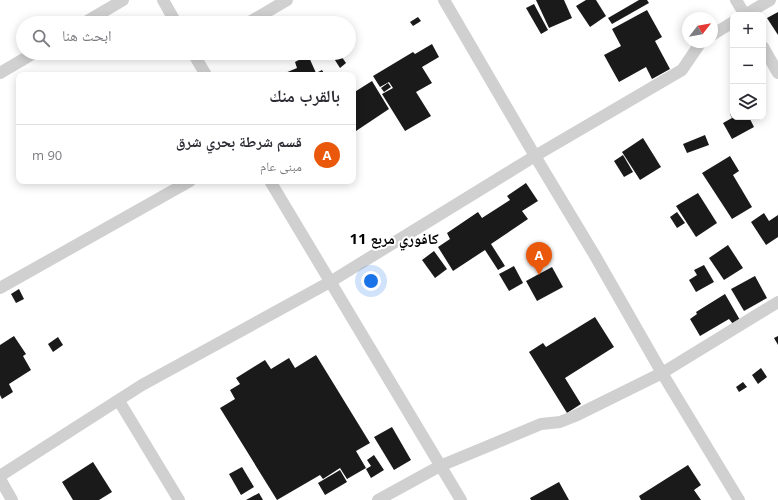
<!DOCTYPE html>
<html lang="ar">
<meta charset="utf-8">
<style>
:root{--surface:#fff;--page:#f2f2f3;--text:#2b2b33;--muted:#7c7c81;--line:#e1e1e2;--accent:#ea580c}
body{margin:0;font-family:"Open Sans","Noto Naskh Arabic",sans-serif;background:var(--page);color:var(--text);direction:rtl}
.controls{position:absolute;right:12px;top:12px;display:grid;overflow:hidden;border-radius:8px;box-shadow:0 2px 10px #0003}
.controls button{width:36px;height:36px;display:grid;place-items:center;padding:0;border:0;border-bottom:1px solid var(--line);background:var(--surface);color:var(--text);font:20px sans-serif}
.compass{position:absolute;left:682px;top:12px;width:36px;height:36px;border-radius:50%;background:var(--surface);box-shadow:0 2px 10px #0003;rotate:59deg}
.you{position:absolute;left:371px;top:281px;width:14px;height:14px;margin:-10px;border:3px solid #fff;border-radius:50%;background:#1a73e8;box-shadow:0 0 0 6px #1a73e833}
.badge{display:grid;place-items:center;width:26px;height:26px;border-radius:50%;background:var(--accent);color:#fff;font-size:13px;font-weight:700}
.pin{position:absolute;translate:-50% -33px;filter:drop-shadow(0 1px 2px #0008)}
.pin::after{content:'';position:absolute;top:21px;width:14px;height:12px;background:inherit;clip-path:polygon(0 0,100% 0,50% 100%)}
.list{margin:0;padding:0;list-style:none}
h2{display:flex;justify-content:space-between;align-items:center;height:52px;margin:0;padding:0 16px;font-size:17px}
h2 small{font-size:13px;font-weight:400;color:var(--muted)}
.list li{display:grid;grid-template-columns:26px 1fr auto;gap:12px;align-items:center;box-sizing:border-box;height:60px;padding:0 16px;border-top:1px solid var(--line)}
.list b{display:block;font-size:15px;white-space:nowrap}
.list p{margin:0;font-size:13px;white-space:nowrap;color:var(--muted)}
.list em{font-size:13px;font-style:normal;color:var(--muted)}
.icon{flex:none;width:22px;height:22px;fill:none;stroke:currentColor;stroke-width:2;stroke-linecap:round;stroke-linejoin:round}
.map{position:relative;flex:none;width:778px;height:500px;overflow:hidden;direction:ltr}
.search{position:absolute;background:var(--surface);box-shadow:0 2px 10px #0003;left:16px;top:16px;width:340px;height:44px;display:flex;align-items:center;gap:10px;box-sizing:border-box;padding:0 14px;border-radius:22px;color:var(--muted);font-size:15px}
.panel{position:absolute;background:var(--surface);box-shadow:0 2px 10px #0003;left:16px;top:72px;width:340px;height:112px;border-radius:8px;direction:rtl}
.map>svg:first-child{display:block}
</style>
<div class="map">
<svg width="778" height="500" viewBox="0 0 778 500">
<rect width="100%" height="100%" fill="#fff"/>
<g fill="#1a1a1a">
<path d="M536,0h28l8,18 -23,10z"/>
<path d="M586,0h10l10,16 -16,11 -14,-21z"/>
<path d="M639,0h8l2,3 -37,21 -4,-6z"/>
<path d="M534,4l14,26 -7,4 -15,-26z"/>
<path d="M647,10l15,27 -7,4 15,28 -18,10 -6,-12 -27,15 -15,-27 17,-9 -9,-17z"/>
<path d="M778,12v23l-11,-17z"/>
<path d="M418,17l3,4 -8,5 -3,-4z"/>
<path d="M432,44l7,13 -17,10 10,16 -16,9 15,24 -26,15 -23,-37 11,-6 -4,-6 -9,5 -7,-11 40,-24 2,2z"/>
<path d="M284,53h14l-10,6z"/>
<path d="M339,53l7,10 -6,5 -7,-11z"/>
<path d="M308,55l8,18 6,-3 3,5h-39l-1,-2 12,-5 -2,-6z"/>
<path d="M372,81l17,28 -36,24v-40z"/>
<path d="M388,83l3,4 -7,5 -3,-4z"/>
<path d="M733,112v5h16l5,10 -22,12 -9,-16 9,-5 -2,-4z"/>
<path d="M705,135l4,10 -22,8 -4,-9z"/>
<path d="M643,138l18,29 -21,13 -18,-28z"/>
<path d="M623,155l10,17 -9,5 -10,-16z"/>
<path d="M730,156l9,15 -6,4 19,32 -20,12 -30,-46z"/>
<path d="M526,183l12,18 -16,10 6,8 -37,25 14,22 -7,4 -13,-20 -32,21 -15,-24 12,-8 -3,-6 31,-21 4,6 28,-18 -3,-4z"/>
<path d="M698,193l19,30 -21,14 -20,-31z"/>
<path d="M677,212l8,11 -8,5 -7,-11z"/>
<path d="M764,213l5,8 9,-6v22l-12,8 -15,-23z"/>
<path d="M728,245l15,23 -19,12 -15,-22z"/>
<path d="M434,251l13,18 -12,9 -13,-18z"/>
<path d="M704,265l10,17 -18,10 -7,-12 8,-5 -3,-5z"/>
<path d="M514,266l9,17 -14,8 -10,-17z"/>
<path d="M552,267l11,20 -26,14 -11,-20z"/>
<path d="M755,276l12,22 -23,13 -13,-22z"/>
<path d="M19,289l5,10 -8,4 -5,-9z"/>
<path d="M725,294l15,26 -7,4 -4,-5 -29,17 -10,-17 7,-5 -1,-2z"/>
<path d="M595,317l19,30 -49,31 16,26 -14,9 -38,-61 14,-9 3,4z"/>
<path d="M14,336l12,18 -3,2 8,14 -22,14 4,8 -11,7 -2,-4v-50z"/>
<path d="M778,336v9l-4,-7z"/>
<path d="M58,337l5,8 -10,7 -5,-8z"/>
<path d="M316,355l54,88 -14,8 10,17 -19,11 -7,-11 -17,11 -3,-4 -43,25 -57,-92 15,-9 -5,-9 10,-6 -4,-6 29,-18 6,9 18,-11 6,10z"/>
<path d="M761,368l6,9 -9,7 -6,-9z"/>
<path d="M743,382l4,5 -8,5 -3,-5z"/>
<path d="M392,427l19,33 -17,10 -20,-33z"/>
<path d="M374,455l10,15 -13,8 -5,-9 5,-3 -4,-6z"/>
<path d="M93,462l19,30 -13,8h-26l-11,-18z"/>
<path d="M688,465l13,20 -7,5 7,10h-60l-2,-4z"/>
<path d="M242,467l12,20 -13,8 -12,-21z"/>
<path d="M340,470l7,12 -22,13 -7,-12z"/>
<path d="M559,482l10,18h-38l-1,-2z"/>
<path d="M259,493l4,7h-17z"/>
</g>
<g fill="none" stroke-linecap="round" stroke-linejoin="round">
<g stroke="#d0d0d0" stroke-width="12">
<path d="M163,0l13,23"/>
<path d="M444,0l91,156 59,98 68,119 77,127"/>
<path d="M736,0l9,15"/>
<path d="M745,15l25,-15"/>
<path d="M84,23l39,-23"/>
<path d="M248,23l39,-23"/>
<path d="M712,35l21,-13"/>
<path d="M763,47l15,26"/>
<path d="M193,53l13,22"/>
<path d="M0,73l34,-20"/>
<path d="M270,181l191,319"/>
<path d="M0,288l190,-107"/>
<path d="M119,401l60,99"/>
<path d="M0,476l142,-91 188,-103 205,-126 147,-86 19,-28"/>
<path d="M0,479l12,21"/>
<path d="M378,500l62,-34 101,-42 19,-2 15,-6 87,-43 116,-71"/>
</g>
</g>
<g text-anchor="middle" stroke-width="4" stroke-linejoin="round" paint-order="stroke">
<g font-size="15" font-weight="bold" fill="#000" stroke="#fff">
<text x="394" y="244">كافوري مربع 11</text>
</g>
</g>
</svg>
<div class="controls">
<button>+</button>
<button>−</button>
<button><svg class="icon" aria-label="layers" viewBox="0 0 24 24"><path d="M12 4l9 5-9 5-9-5zM3 14l9 5 9-5"/></svg></button>
</div>
<svg class="compass" viewBox="-18 -18 36 36"><path d="M0-13l5 13h-10z" fill="#e53935"/><path d="M0 13l5-13h-10z" fill="#7c7c81"/></svg>
<div class="you"></div>
<div class="pin badge" style="left:539px;top:275px">A</div>
<div class="search"><svg class="icon" aria-label="search" viewBox="0 0 24 24"><circle cx="10" cy="10" r="6"/><path d="M15 15l6 6"/></svg>ابحث هنا</div>
<section class="panel">
<h2>بالقرب منك<small></small></h2>
<ul class="list">
<li><span class="badge">A</span><div><b>قسم شرطة بحري شرق</b><p>مبنى عام</p></div><em>90 m</em></li>
</ul>
</section>
</div>
